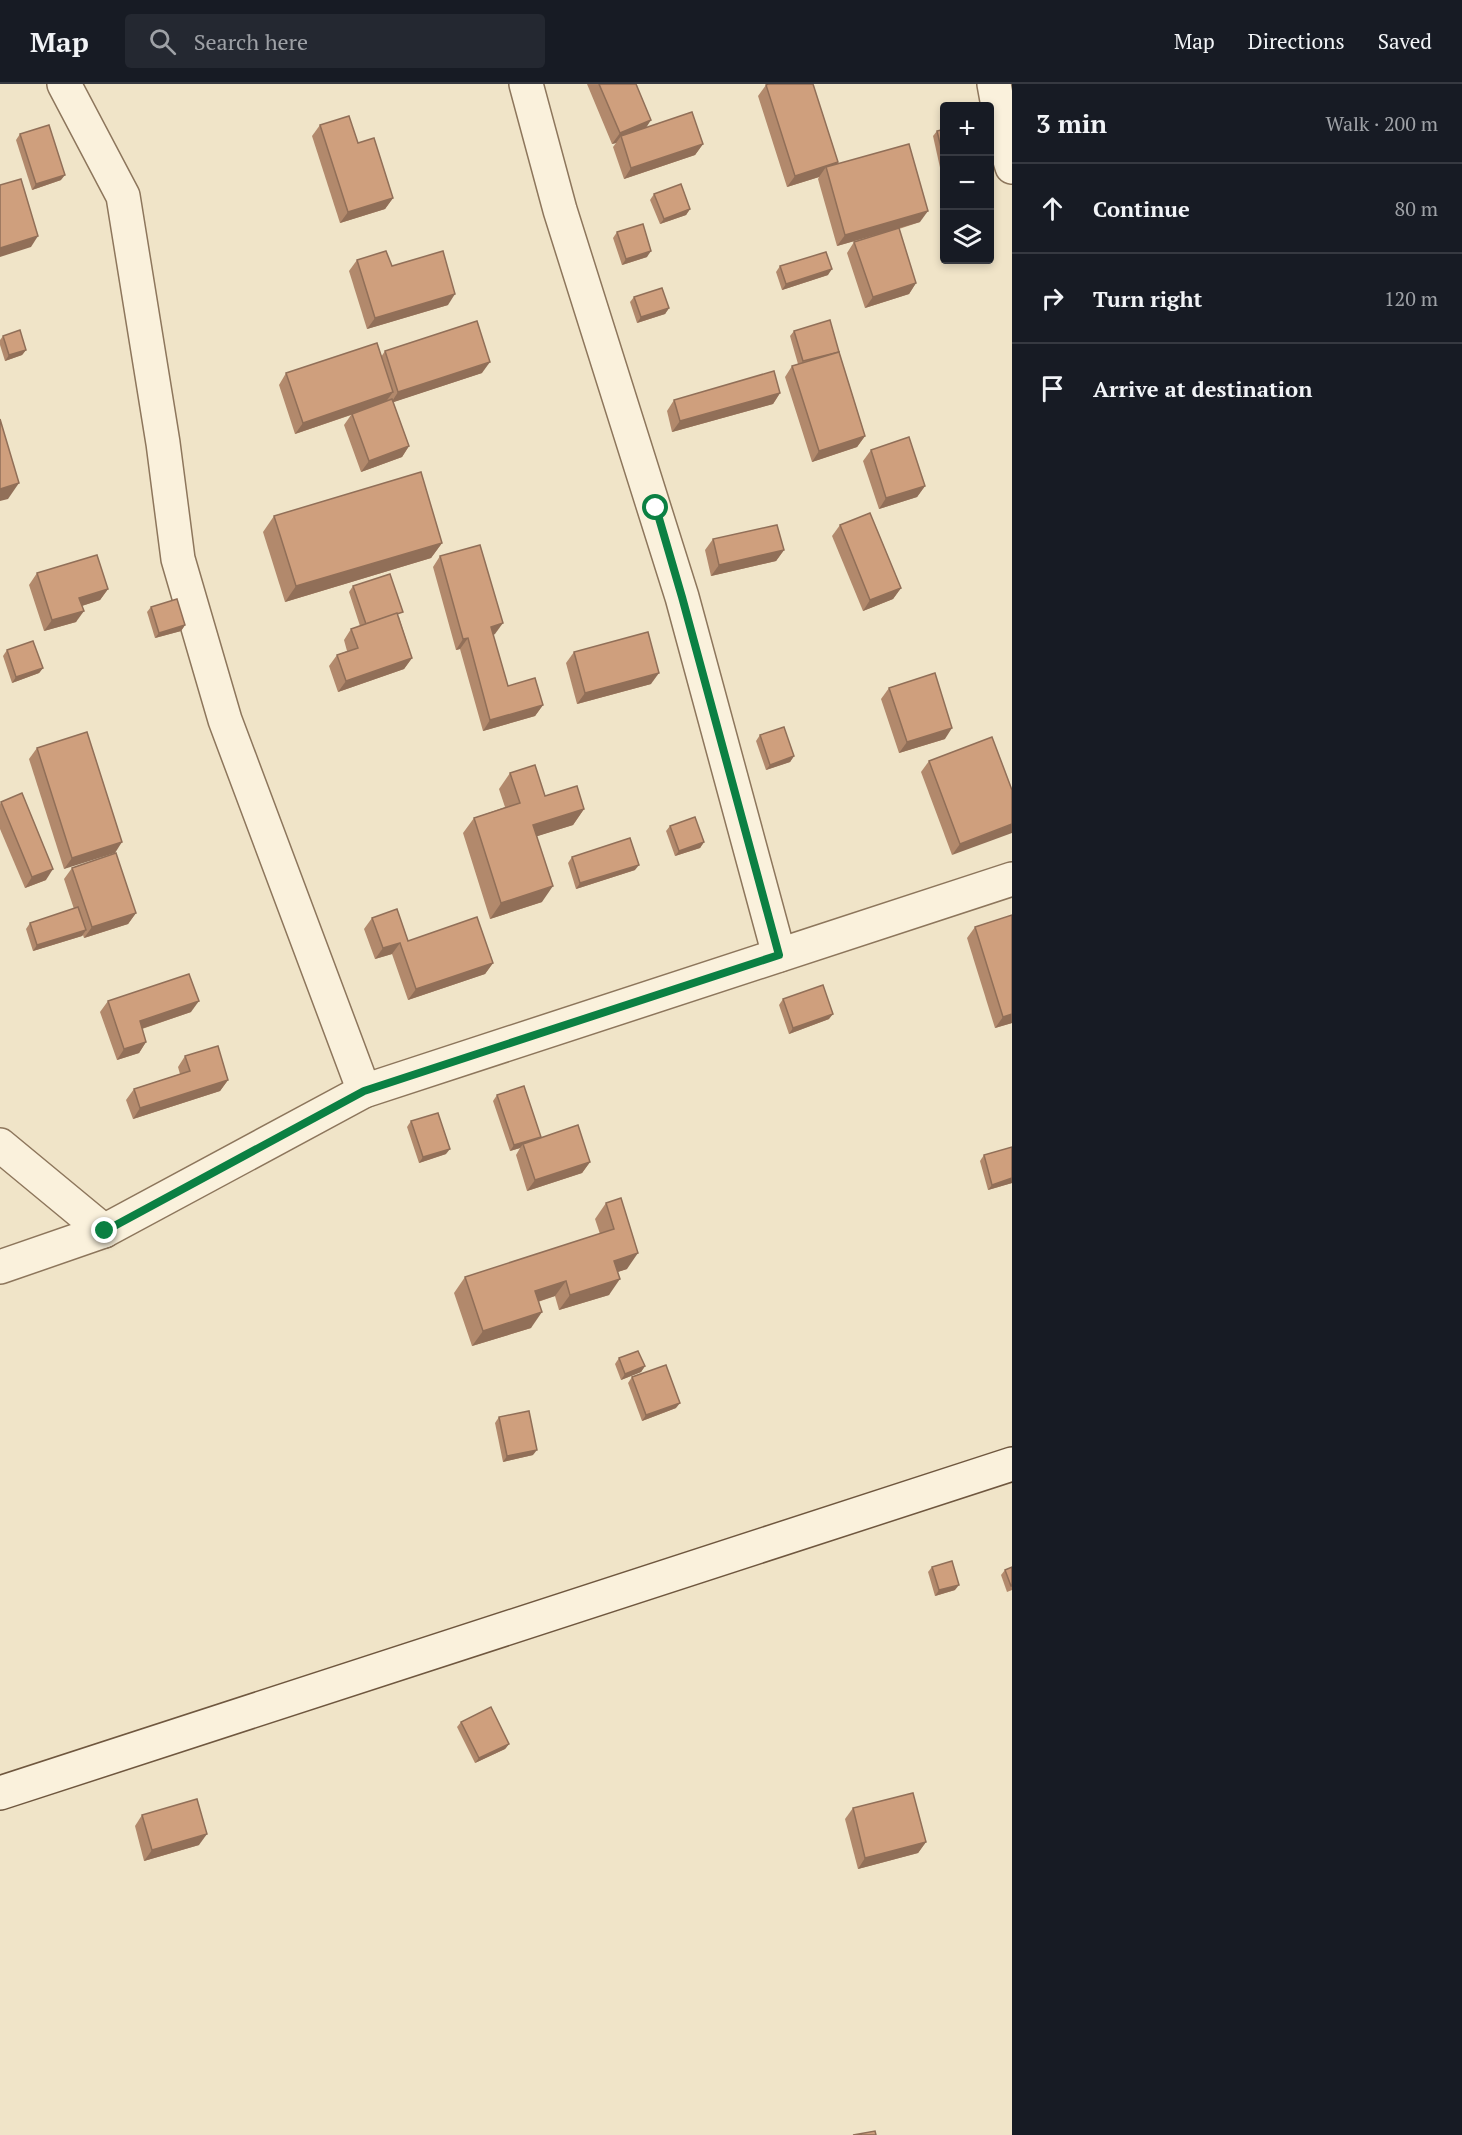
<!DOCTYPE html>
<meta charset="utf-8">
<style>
:root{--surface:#171b24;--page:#242831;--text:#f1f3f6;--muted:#9ea1a6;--line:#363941}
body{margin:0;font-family:"PT Serif",serif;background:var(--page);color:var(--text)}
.controls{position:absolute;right:18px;top:18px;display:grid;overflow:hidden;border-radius:6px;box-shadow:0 3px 9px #0003}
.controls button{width:54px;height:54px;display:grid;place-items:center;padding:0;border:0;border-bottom:2px solid var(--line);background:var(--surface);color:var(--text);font:30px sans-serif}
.stop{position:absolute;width:18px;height:18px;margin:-14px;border:4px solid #0b8043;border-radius:50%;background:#fff}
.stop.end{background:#0b8043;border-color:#fff;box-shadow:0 2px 6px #0008}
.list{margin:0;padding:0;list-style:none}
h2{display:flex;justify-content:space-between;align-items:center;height:78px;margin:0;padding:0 24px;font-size:26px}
h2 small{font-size:20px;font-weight:400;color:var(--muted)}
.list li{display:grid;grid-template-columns:39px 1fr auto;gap:18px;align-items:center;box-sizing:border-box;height:90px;padding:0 24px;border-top:2px solid var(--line)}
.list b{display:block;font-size:22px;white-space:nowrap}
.list em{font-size:20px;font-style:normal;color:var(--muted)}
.icon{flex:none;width:33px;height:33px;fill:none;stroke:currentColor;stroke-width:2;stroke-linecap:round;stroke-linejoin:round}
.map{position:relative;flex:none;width:1012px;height:2051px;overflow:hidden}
header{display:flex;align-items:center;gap:36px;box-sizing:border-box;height:84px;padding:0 30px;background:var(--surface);border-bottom:2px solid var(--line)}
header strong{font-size:28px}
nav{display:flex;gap:33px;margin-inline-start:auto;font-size:21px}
.search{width:420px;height:54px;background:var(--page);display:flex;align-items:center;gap:15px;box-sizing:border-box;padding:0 21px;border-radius:6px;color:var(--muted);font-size:22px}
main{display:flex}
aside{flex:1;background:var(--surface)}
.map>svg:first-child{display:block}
</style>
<header>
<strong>Map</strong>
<div class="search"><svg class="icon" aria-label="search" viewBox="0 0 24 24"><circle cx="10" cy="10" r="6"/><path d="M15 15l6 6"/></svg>Search here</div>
<nav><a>Map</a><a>Directions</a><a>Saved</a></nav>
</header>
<main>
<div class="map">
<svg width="1012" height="2051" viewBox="0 0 1012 2051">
<rect width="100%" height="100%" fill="#f0e4c8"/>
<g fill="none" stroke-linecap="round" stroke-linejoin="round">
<defs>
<g id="street">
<path d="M64,0l59,112 40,247 15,116 47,161 139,371"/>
<path d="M526,0l34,126 122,387 97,358"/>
<path d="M994,0l11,60 7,23"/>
<path d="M0,1061l104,86"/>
<path d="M0,1183l104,-36 260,-140 648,-212"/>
</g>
<path id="secondary" d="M0,1709l1012,-329"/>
</defs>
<use href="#street" stroke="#8d765c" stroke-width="36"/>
<use href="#secondary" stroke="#6f573f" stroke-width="36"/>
<use href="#street" stroke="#faf1dc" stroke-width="33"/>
<use href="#secondary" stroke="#faf1dc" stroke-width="33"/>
</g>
<g fill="#b2896c">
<path d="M587,0h49l10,43 57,17 -8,11 -71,24 -11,-32 3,-4 -4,1z"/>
<path d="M766,1l72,77 -1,2 83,58 -21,7 17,54 -7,11 -44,14 -18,-55 7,-11 25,-8 -42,12 -19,-67 1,-2 -32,10 -29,-91z"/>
<path d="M320,41l38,18 35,55 -8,11 -45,14 -28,-87z"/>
<path d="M945,45v42l-4,1 -8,-36 4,-5z"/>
<path d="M20,50l41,46 -29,10 -16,-50z"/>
<path d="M654,110l36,15 -4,6 -26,9 -10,-24z"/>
<path d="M617,148l30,25 -25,8 -9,-27z"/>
<path d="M357,176l35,6 56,39 -81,24 -18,-58z"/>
<path d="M780,182l48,9 -46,15 -6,-18z"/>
<path d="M634,213l35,11 -4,6 -28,9 -7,-21z"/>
<path d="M794,247l45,21 26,84 -8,11 -45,15 -27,-85 7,-11 6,-2 -8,-28z"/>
<path d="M3,252l23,14 -4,5 -17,6 -5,-16v-5z"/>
<path d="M385,267l97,22 -89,29 16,44 -7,11 -41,15 -17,-47 7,-10 -56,19 -16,-49 7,-12 95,-16z"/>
<path d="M780,309l-7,11 -101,28 -5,-21 7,-11z"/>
<path d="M871,366l54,36 -8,11 -38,12 -16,-48z"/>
<path d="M274,432l168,27 -11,15 -146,44 -22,-70z"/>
<path d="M840,441l61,63 -8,11 -30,12 -31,-75z"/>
<path d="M713,455l71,11 -8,11 -65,15 -6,-26z"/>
<path d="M440,472l55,78 -2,1 15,51 35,19 -8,11 -52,15 -23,-82 -4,1 -23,-83z"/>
<path d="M37,489l71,16 -8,11 -18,6 -6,16 -32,9 -15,-46z"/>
<path d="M353,502l46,31 13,41 -8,11 -66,23 -9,-26 8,-11 10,-4 -3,-11 7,-11 9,-3 -11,-34z"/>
<path d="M151,523l34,18 -4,6 -26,7 -8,-26z"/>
<path d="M7,566l36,18 -4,5 -27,10 -9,-27z"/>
<path d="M574,568l77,32 -74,20 -11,-41z"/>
<path d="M889,604l56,51 -46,14 -18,-54z"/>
<path d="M760,651l34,21 -4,6 -24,8 -10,-29z"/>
<path d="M37,664l85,94 -58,27 -35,-110z"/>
<path d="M929,677l83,29 -60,65 -31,-83z"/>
<path d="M510,689l35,23 39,13 -11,16 -36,11 5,66 -52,17 -27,-86 11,-15 31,-11 -6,-18z"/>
<path d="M1,718l45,78 -21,8 -25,-59v-25z"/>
<path d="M670,742l34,16 -4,6 -25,8 -9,-25z"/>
<path d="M572,773l63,13 -59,19 -8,-26z"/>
<path d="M72,784l64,45 -8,11 -44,14 -1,-3 -1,1 -49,15 -7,-22 4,-6 44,-14 -10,-30z"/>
<path d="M1012,831v108l-17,5 -28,-90 8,-11z"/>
<path d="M372,834l36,23 85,22 -8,11 -77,26 -16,-46 -17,5 -11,-30z"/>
<path d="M783,915l46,20 -40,15 -10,-29z"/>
<path d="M108,917l83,11 -49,17 4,13 -7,11 -22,7 -17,-48z"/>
<path d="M185,972l43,24 -8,11 -87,28 -7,-19 8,-11 46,-15 -2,-7z"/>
<path d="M497,1011l44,42 -1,1 50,24 -8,11 -55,18 -11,-36 4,-7 -10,3 -17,-50z"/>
<path d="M411,1037l35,33 -27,9 -12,-36z"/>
<path d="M1012,1063v36l-24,7 -8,-29 4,-6z"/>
<path d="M606,1119l21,66 -10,3 -8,23 -50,15 -4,-14 -17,6 -7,26 -59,18 -18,-53 11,-16 135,-43 -5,-15z"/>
<path d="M619,1274l26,8 -4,6 -20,8 -6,-16z"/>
<path d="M632,1293l44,31 -34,13 -14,-38z"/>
<path d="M499,1333l34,38 -30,7 -8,-39z"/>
<path d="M932,1483l23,23 -20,6 -7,-24z"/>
<path d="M1012,1483v23l-5,2 -6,-17 4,-5z"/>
<path d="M461,1638l48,22 -4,5 -30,14 -18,-36z"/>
<path d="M853,1724l73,34 -8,11 -60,16 -13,-50z"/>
<path d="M142,1731l57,30 -55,16 -9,-35z"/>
</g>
<g fill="#916f58">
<path d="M651,36l-7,11 -23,5 -5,7 -4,1 8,-11z"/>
<path d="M703,60l-8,11 -71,24 7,-11z"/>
<path d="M838,78l-7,11 -5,-6 -7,10 -32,10 8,-11z"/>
<path d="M65,91l-4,5 -29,10 4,-6z"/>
<path d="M393,114l-8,11 -45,14 8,-11z"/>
<path d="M690,125l-4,6 -26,9 4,-5z"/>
<path d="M928,127l-8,11 -83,24 8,-11z"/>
<path d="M38,152l-7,11 -31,10v-9z"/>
<path d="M651,167l-4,6 -25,8 4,-6z"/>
<path d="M832,185l-4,6 -46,15 4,-6z"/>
<path d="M916,199l-7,11 -44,14 8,-11z"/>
<path d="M455,210l-7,11 -81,24 8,-11z"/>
<path d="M669,224l-4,6 -28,9 4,-6z"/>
<path d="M26,266l-4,5 -17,6 4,-6z"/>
<path d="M490,278l-8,11 -91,30 7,-11z"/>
<path d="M393,308l-8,11 -90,31 8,-11z"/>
<path d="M780,309l-7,11 -101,28 8,-11z"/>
<path d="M865,352l-8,11 -45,15 7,-11z"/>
<path d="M409,362l-7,11 -41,15 8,-11z"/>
<path d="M19,399l-11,16 -8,2v-12z"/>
<path d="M925,402l-8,11 -38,12 7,-11z"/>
<path d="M442,459l-11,15 -146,44 11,-16z"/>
<path d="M784,466l-8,11 -65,15 8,-11z"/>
<path d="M901,504l-8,11 -30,12 7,-11z"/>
<path d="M108,505l-8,11 -28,9 7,-11z"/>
<path d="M84,527l-8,11 -32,9 8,-11z"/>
<path d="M503,539l-8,11 -12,4 8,-11z"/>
<path d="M185,541l-4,6 -26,7 4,-5z"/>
<path d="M468,554l-8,11 -4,1 7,-11z"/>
<path d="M412,574l-8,11 -66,23 8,-11z"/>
<path d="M43,584l-4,5 -27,10 4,-6z"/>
<path d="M659,589l-8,11 -74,20 8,-11z"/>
<path d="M543,621l-8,11 -52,15 7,-11z"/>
<path d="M952,644l-7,11 -46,14 8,-11z"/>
<path d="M794,672l-4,6 -24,8 4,-5z"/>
<path d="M584,725l-11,16 -51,16 11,-16z"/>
<path d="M1012,740v9l-60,22 8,-11z"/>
<path d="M122,758l-7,11 -51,16 8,-11z"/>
<path d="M704,758l-4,6 -25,8 4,-5z"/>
<path d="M639,781l-4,5 -59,19 4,-6z"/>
<path d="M53,785l-7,11 -21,8 7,-11z"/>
<path d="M553,802l-11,16 -52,17 11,-16z"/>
<path d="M136,829l-8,11 -44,14 8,-11z"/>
<path d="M86,846l-4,6 -49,15 4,-6z"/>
<path d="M400,859l-8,11 -17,5 8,-11z"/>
<path d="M493,879l-8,11 -77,26 8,-11z"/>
<path d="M199,917l-8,11 -59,20 8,-11z"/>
<path d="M833,930l-4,5 -40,15 4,-6z"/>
<path d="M1012,930v9l-17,5 8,-11z"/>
<path d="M146,958l-7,11 -22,7 7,-11z"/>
<path d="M228,996l-8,11 -87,28 7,-11z"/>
<path d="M541,1053l-4,5 -14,2 -3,4 -10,3 4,-6z"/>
<path d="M450,1065l-4,5 -27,9 4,-6z"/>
<path d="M590,1078l-8,11 -55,18 8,-11z"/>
<path d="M1012,1094v5l-24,7 4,-5z"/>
<path d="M638,1169l-11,16 -24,8 11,-16z"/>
<path d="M620,1195l-11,16 -50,15 11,-15z"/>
<path d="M566,1197l-11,15 -31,10 11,-15z"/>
<path d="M542,1228l-11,16 -59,18 11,-15z"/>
<path d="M645,1282l-4,6 -20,8 4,-6z"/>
<path d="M680,1319l-4,5 -34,13 4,-6z"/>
<path d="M537,1366l-4,5 -30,7 4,-6z"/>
<path d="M959,1501l-4,5 -20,6 4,-6z"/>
<path d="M509,1660l-4,5 -30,14 4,-5z"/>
<path d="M207,1750l-8,11 -55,16 8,-11z"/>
<path d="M926,1758l-8,11 -60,16 7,-11z"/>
</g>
<g fill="#cf9f7d" stroke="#916f58" stroke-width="1.5">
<path d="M599,0h37l15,36 -31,13z"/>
<path d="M768,0h45l25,78 -43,14 -29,-91z"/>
<path d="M692,28l11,32 -72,24 -10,-32z"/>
<path d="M349,32l9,27 16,-5 19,60 -45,14 -28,-87z"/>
<path d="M49,41l16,50 -29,9 -16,-50z"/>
<path d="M945,45v35l-8,-33z"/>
<path d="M909,60l19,67 -83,24 -19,-68z"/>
<path d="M21,95l17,57 -38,12v-63z"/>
<path d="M681,100l9,25 -26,10 -10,-25z"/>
<path d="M643,140l8,27 -25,8 -9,-27z"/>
<path d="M899,144l17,55 -43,14 -19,-55z"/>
<path d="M386,167l6,15 51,-15 12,43 -80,24 -18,-58z"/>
<path d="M826,168l6,17 -46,15 -6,-18z"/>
<path d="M662,204l7,20 -28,9 -7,-20z"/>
<path d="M830,236l9,32 -36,9 -9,-30z"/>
<path d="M477,237l13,41 -92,30 -13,-41z"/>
<path d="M20,246l6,20 -17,5 -6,-19z"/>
<path d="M377,259l16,49 -90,31 -17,-50z"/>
<path d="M839,268l26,84 -46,15 -27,-85z"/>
<path d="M774,287l6,22 -100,28 -6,-21z"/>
<path d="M392,315l17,47 -40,15 -17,-47z"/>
<path d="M0,335l19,64 -19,6z"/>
<path d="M909,353l16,49 -39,12 -15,-48z"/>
<path d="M421,388l21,71 -146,43 -22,-70z"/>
<path d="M870,429l31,75 -31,12 -30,-75z"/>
<path d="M777,441l7,25 -65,15 -6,-26z"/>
<path d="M480,461l23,78 -12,4 17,59 27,-8 8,27 -53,15 -22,-82 -5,1 -23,-83z"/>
<path d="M97,471l11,34 -29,9 5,13 -32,9 -15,-47z"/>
<path d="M390,490l13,38 -37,12 -13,-38z"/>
<path d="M177,515l8,26 -26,8 -8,-26z"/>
<path d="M397,529l15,45 -66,23 -9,-26 21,-7 -7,-19z"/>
<path d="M648,548l11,41 -74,20 -11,-41z"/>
<path d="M33,557l10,27 -27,9 -9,-27z"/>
<path d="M935,589l17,55 -45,14 -18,-54z"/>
<path d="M784,643l10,29 -24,9 -10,-30z"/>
<path d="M87,648l35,110 -50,16 -35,-110z"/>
<path d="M992,653l20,53v34l-52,20 -31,-83z"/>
<path d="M535,681l10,31 32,-10 7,23 -51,16 20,61 -52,17 -27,-85 46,-15 -10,-30z"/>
<path d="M22,709l31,76 -21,8 -31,-75z"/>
<path d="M695,733l9,25 -25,9 -9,-25z"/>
<path d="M630,754l9,27 -59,18 -8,-26z"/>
<path d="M116,769l20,60 -44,14 -20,-59z"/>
<path d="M78,823l8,23 -49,15 -7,-22z"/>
<path d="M397,825l11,32 69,-24 16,46 -77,26 -16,-46 -17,5 -11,-30z"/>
<path d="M1012,831v99l-9,3 -28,-90z"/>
<path d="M189,890l10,27 -59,20 6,21 -22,7 -16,-48z"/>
<path d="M823,901l10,29 -40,14 -10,-29z"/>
<path d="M218,962l10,34 -88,28 -6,-19 56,-18 -5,-15z"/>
<path d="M524,1002l17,51 -27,8 -17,-50z"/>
<path d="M438,1029l12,36 -27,8 -12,-36z"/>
<path d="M578,1041l12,37 -55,18 -12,-36z"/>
<path d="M1012,1063v31l-20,7 -8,-30z"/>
<path d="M621,1114l17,55 -24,8 6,18 -50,16 -4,-14 -31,10 7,21 -59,19 -18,-54 149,-48 -8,-26z"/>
<path d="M638,1267l7,15 -20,8 -6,-16z"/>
<path d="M666,1281l14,38 -34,12 -14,-38z"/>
<path d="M529,1327l8,39 -30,6 -8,-39z"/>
<path d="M952,1477l7,24 -20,5 -7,-23z"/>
<path d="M1012,1483v19h-1l-6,-16z"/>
<path d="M491,1623l18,37 -30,14 -18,-36z"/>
<path d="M913,1709l13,49 -61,16 -12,-50z"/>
<path d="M197,1715l10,35 -55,16 -10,-35z"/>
<path d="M875,2047l1,4h-23z"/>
</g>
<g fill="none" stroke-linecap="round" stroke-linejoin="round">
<path stroke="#0b8043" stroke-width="8" d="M105,1147l259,-140 415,-136 -97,-358 -26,-89"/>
</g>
</svg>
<div class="controls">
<button>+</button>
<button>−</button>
<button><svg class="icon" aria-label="layers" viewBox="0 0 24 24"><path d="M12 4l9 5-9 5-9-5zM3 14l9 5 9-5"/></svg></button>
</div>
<div class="stop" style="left:656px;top:424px"></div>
<div class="stop end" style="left:105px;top:1147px"></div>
</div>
<aside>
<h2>3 min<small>Walk · 200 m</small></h2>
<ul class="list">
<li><svg class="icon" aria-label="ahead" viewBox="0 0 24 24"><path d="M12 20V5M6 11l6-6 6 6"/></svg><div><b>Continue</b></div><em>80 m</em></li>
<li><svg class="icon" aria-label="right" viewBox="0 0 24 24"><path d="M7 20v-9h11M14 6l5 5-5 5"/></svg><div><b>Turn right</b></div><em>120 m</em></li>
<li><svg class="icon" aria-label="arrive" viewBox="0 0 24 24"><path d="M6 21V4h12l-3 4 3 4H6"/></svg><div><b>Arrive at destination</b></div></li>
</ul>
</aside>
</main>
